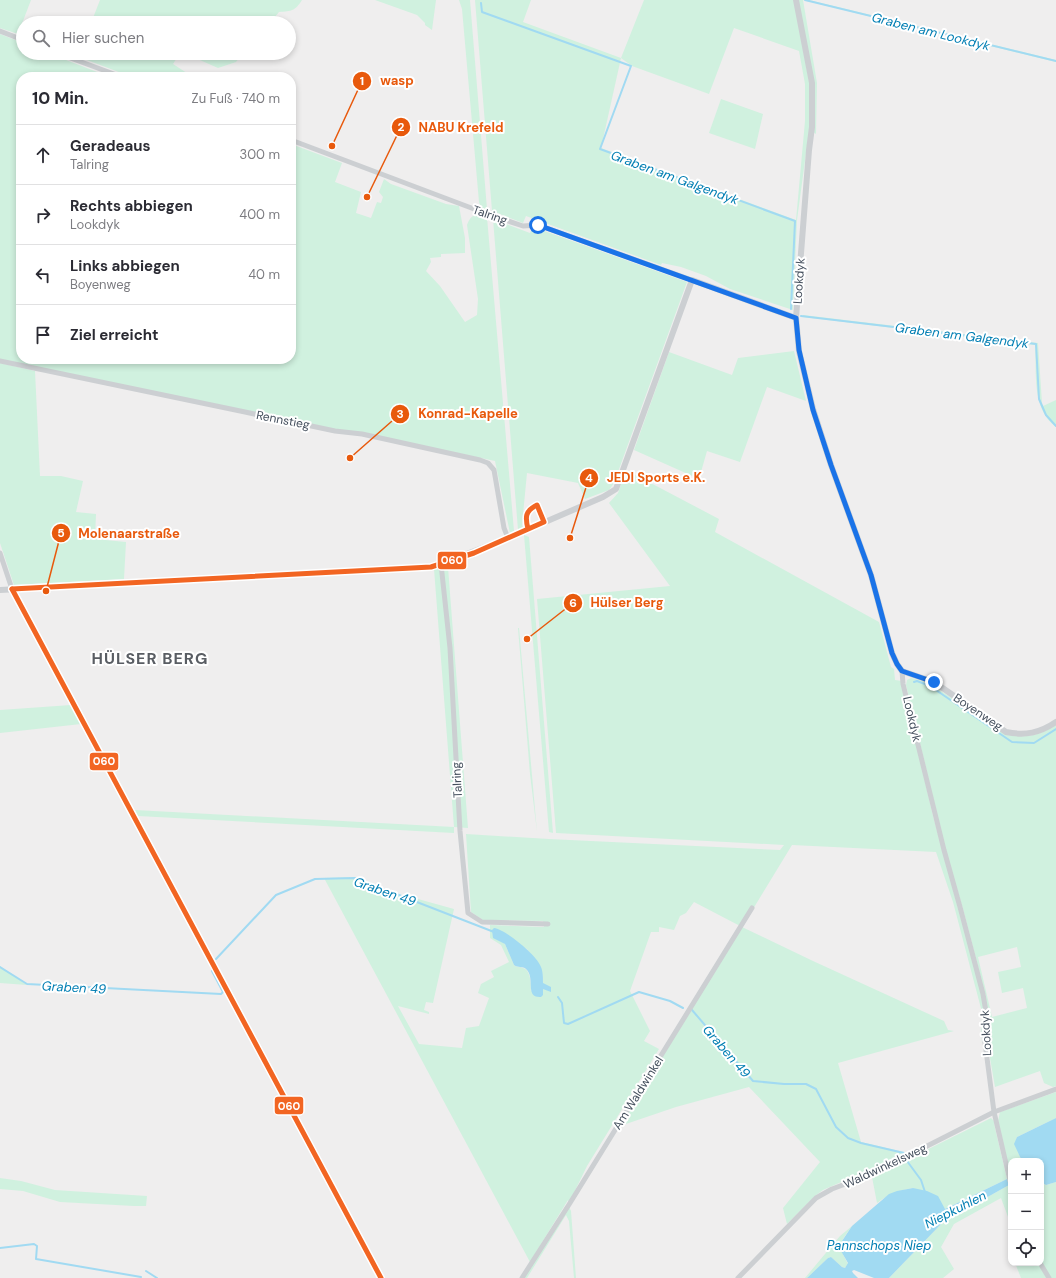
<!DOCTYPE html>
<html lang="de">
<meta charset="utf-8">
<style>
:root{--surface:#fff;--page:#f7f7f7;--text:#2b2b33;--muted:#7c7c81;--line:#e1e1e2}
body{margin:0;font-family:"DM Sans",sans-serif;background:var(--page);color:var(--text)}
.controls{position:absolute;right:12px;bottom:12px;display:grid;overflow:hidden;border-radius:8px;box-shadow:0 2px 6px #0003}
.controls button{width:36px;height:36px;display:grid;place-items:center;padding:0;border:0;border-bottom:1px solid var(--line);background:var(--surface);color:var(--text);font:20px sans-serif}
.stop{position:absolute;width:12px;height:12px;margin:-9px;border:3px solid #1a73e8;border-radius:50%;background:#fff}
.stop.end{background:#1a73e8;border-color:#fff;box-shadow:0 1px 4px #0008}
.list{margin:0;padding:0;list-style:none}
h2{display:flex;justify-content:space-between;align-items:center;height:52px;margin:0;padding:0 16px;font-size:17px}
h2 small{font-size:13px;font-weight:400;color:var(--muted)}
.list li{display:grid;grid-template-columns:26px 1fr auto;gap:12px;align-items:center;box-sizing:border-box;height:60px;padding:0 16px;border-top:1px solid var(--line)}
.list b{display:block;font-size:15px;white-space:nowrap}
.list p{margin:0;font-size:13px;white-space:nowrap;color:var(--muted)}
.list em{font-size:13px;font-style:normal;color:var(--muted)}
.icon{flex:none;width:22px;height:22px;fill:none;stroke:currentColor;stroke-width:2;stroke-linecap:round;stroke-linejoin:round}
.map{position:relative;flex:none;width:1056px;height:1278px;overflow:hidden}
.search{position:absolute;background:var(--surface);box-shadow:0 2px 6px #0003;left:16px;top:16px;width:280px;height:44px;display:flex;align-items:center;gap:10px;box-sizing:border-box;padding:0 14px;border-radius:22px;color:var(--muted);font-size:15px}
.panel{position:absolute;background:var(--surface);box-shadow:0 2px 6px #0003;left:16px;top:72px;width:280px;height:292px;border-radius:16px}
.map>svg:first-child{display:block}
</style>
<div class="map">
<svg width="1056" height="1278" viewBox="0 0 1056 1278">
<rect width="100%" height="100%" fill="#efeeee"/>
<g fill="#d0f1df" fill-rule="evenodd">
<path d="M0,0h31l-13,34 -18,-6z"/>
<path d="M100,0h202c-7,11 -10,11 -23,12l-9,11h-179z"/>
<path d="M375,0h61l-4,30 -7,-5v-2l-8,-8z"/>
<path d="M459,0h11l17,209 -6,-1 -2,-6 -17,-193z"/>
<path d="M475,0h56l-8,22 98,36 23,-58h150l16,87 -1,44 -12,89 -4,90 -63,-21 -24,-13 -25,-9 -19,-4 -1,2 -135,-49 -3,7 -31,-12zM734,28l65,23 6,33v37l-9,99 -195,-72 20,-90 11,8 77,28z"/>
<path d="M798,0h11l247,60v2l-253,-62 14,83 -1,51 -3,-2 2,-29 -1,-17z"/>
<path d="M0,34l23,9v10h25l62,24h-89v282h270v-215l51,19 -7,19 26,10 -5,21 15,5 6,-16 4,1 2,-6 -4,-5 5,-13 7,5 55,20 13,2 6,32v15l-24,1v3l-11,1 1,4 -5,9 14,15 25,36 12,-7 1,-16 -11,-74c4,-11 10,-12 20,-8l27,314 -4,2 -15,-72 -132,-28 -28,-4 -335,-69z"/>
<path d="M80,53h100l-7,11 20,13h-61l-53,-20z"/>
<path d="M184,53h59l-7,9 -18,6z"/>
<path d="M721,99l42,15 -8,35 -46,-16z"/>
<path d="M493,219l37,14 3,-6 154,55 -73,201 -5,7 -24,9 -7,-16 -51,-10 -5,52 1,3 -5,2z"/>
<path d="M803,315l235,28 4,60 1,3 13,-6v27c-25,-19 -19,-54 -21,-82l-232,-28z"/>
<path d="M794,351l12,50 -39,-14 -27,75 -33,-11 -8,28 -65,-29 35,-98 63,23 6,-17z"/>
<path d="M0,363l35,8 5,105h21l22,5 -7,31 20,2 -1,25 31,3 -2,37 -110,6 -14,-42z"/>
<path d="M626,470l93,49 -4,13 164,90 12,45 3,2 1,11 7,1 31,135 48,176 4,23 -3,29 -1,-20 2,-8 -30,-114 -17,-50 -144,-7 -50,82 71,34 131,60 4,9 6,1 -116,32 23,79 43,10 2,2 -83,36 -8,6 -28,28 -4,-16 37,-46 -71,-75 -73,20 -56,19 122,-199 -48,-25 -8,11 -6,3 -6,14 -15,-3v5h-8l-21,59 20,40 -6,10 15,8 -72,117 -18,37 -1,-3 -38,62 -206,-384 31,-1 59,23 4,-1 36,10 -21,94 -7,-1 -2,8 5,2v2l-31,-8 21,38 43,4 4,-20 13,-2 10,-28 -11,-5 3,-9 13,-7 -3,-6 18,-9 -8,-17 -11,-7v-13l54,2 -1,-6 -60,-1 -12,-8 -5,-78 83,5 231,11 4,-5 -228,-12 -19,-234 133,-13 -61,-83 9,-10zM503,942l24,7 15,24 1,11 -12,7c0,-6 0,-21 -8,-23 -4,-2 -5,0 -9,-3l-9,-21z"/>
<path d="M524,535l5,2 24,296 -4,-1z"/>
<path d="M448,567l20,261 -14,-1v6l-316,-17 -3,-6 319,17 -20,-258z"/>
<path d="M518,628h1l18,204 -7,-58z"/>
<path d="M911,678l16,4 81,52c18,5 32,1 48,-9v361l-3,1 -9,-4 -4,-12 -45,16 -9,-52v-38l-23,-88 -17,-57 -40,-167 1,-5zM1017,947l4,20 -23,5 4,21 21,-5 4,20 -35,9 -14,-60z"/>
<path d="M71,705l10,19 -81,9v-23z"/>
<path d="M0,966l27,19 -27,-2z"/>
<path d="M1056,1092v26l-39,19 -2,7 7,17h-11v16l-13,-56 2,-9z"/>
<path d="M991,1118l3,3 1,7 12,51 -62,30 -32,-21c-16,3 -22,5 -36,15l-5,-26z"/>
<path d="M0,1178l21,3 34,9 92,6 -1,10h-12l-74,-4 -37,-11 -23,-2z"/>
<path d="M1041,1182l5,3 10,-3v96h-5l-10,-17z"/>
<path d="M1009,1185l2,6v34l-10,-27 -47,26 -13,23 13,22 -11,9h-54l54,-56z"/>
<path d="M569,1207l2,4 5,67h-2l-5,-57 -3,-6 -39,63h-3z"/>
<path d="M852,1226c-12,17 -15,18 -4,38l-3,4 -3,-1 -11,-10 -3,1 -21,20h-2l35,-42z"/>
<path d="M1015,1263h23l9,15h-26z"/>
</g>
<g fill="#a1daf2">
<path d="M494,928c11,1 42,27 46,37 3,5 3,12 3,18l8,4v5l-8,-3v6l-2,2c-17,1 -5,-19 -15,-28 -3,-3 -8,-1 -12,-4l-9,-21 -12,-6 -1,-8z"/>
<path d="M1056,1118v64l-10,3 -5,-3v-21h-19l-8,-17 3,-7z"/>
<path d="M1007,1179l2,6 -66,37 -54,56h-15l-20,-8 -2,1 1,2 5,5h-51l21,-20 3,-1 11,10 3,1 3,-5 -7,-12 1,-10 10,-15 37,-32 8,-3 16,-3 14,3 11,5 7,13z"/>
</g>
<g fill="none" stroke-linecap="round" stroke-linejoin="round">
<g stroke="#a1daf2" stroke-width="2">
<path d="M805,0l251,61"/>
<path d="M481,3l1,9 149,54 -31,83 195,72 -4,88"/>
<path d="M801,316l235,28 3,55 7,16 10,11"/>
<path d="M914,682l3,-1 13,5 82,56 22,1 22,-14"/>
<path d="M216,959l60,-64 39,-16 40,-1 139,54"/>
<path d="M0,967l27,17 194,10 2,-2 -11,-21"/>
<path d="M558,997l4,6 2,20 4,1 71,-32 31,9 13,7"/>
<path d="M692,1010l61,71 31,3h22l10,5 20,38 12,11 13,5 43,10"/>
<path d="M907,1161l14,19 4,12"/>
<path d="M0,1248l34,-4 3,2 -1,13 105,18"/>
<path d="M146,1271l11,7"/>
</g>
<g stroke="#cccfd2" stroke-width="5">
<path d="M0,31l23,9"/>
<path d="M57,53l65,24"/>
<path d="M291,140l199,75 33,11 15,-1 154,55"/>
<path d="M0,361l245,51 90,19 27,3 118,26 8,3 6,7 10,58 4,10"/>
<path d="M0,553l12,36"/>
<path d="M441,564l9,84 10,183 8,82 14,9 66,2"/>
<path d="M902,671l1,13 41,166 16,57 23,87 4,24 -3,17 10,77 17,73"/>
<path d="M1040,1263l9,15"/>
<path d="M522,1278l48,-75 182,-295"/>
<path d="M738,1278l78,-80 16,-9 40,-15 122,-62 62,-23"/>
</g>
<g stroke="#cccfd2" stroke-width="6">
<path d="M796,0l16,83v44l-3,23 -13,168 3,33 14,58 18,56 40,110 21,78 5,11 5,7 32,11 72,50c19,4 34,1 50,-10"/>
<path d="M12,589l369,689"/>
<path d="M0,590l431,-23 10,-3 67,-26 95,-41 13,-8 76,-209 104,38"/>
</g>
<defs>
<g id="bus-1">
<path d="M12,589l369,689"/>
<path d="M12,589l419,-22 43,-14 70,-31 -7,-17c-12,6 -12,12 -9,24"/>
</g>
</defs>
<use href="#bus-1" stroke="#fff" stroke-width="8"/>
<use href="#bus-1" stroke="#f26522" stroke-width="5"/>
</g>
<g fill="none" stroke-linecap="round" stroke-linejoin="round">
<path stroke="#1a73e8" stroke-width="5" d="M538,225l258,93 3,32 14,60 18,55 40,110 21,78 5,11 5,7 32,11"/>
</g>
<g text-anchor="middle" stroke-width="4" stroke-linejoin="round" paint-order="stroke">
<g font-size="12" fill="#444f5d" stroke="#fff">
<text transform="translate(490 215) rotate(19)" y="4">Talring</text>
<text transform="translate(799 281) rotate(-86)" y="4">Lookdyk</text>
<text transform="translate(283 420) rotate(11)" y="4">Rennstieg</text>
<text transform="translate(978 712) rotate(34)" y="4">Boyenweg</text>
<text transform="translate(912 719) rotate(77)" y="4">Lookdyk</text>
<text transform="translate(457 780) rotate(-93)" y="4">Talring</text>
<text transform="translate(986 1033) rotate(-93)" y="4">Lookdyk</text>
<text transform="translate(638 1093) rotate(-58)" y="4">Am Waldwinkel</text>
<text transform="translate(885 1166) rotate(-25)" y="4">Waldwinkelsweg</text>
</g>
<g font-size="13" font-style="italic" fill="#007eb3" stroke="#fff">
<text transform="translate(931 31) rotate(14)" y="5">Graben am Lookdyk</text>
<text transform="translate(675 177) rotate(20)" y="5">Graben am Galgendyk</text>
<text transform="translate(962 335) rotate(7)" y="5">Graben am Galgendyk</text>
<text transform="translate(385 891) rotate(19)" y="5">Graben 49</text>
<text transform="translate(74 987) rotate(3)" y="5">Graben 49</text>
<text transform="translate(727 1051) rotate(49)" y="5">Graben 49</text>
<text transform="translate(955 1209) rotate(-27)" y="5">Niepkuhlen</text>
<text x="879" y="1250">Pannschops Niep</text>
</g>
<g font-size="16" font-weight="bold" letter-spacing="1" fill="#595d63" stroke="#fff">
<text x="150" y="664">HÜLSER BERG</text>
</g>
</g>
<path fill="none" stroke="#e8590c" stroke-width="1.5" d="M332 146L362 81M367 197L401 127M350 458L400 414M570 538L589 478M46 591L61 533M527 639L573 603"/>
<g fill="#e8590c" stroke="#fff" stroke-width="1.5">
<circle cx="332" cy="146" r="4"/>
<circle cx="367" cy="197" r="4"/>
<circle cx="350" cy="458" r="4"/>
<circle cx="570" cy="538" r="4"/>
<circle cx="46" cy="591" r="4"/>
<circle cx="527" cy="639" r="4"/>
<circle cx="362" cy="81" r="10"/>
<circle cx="401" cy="127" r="10"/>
<circle cx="400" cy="414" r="10"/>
<circle cx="589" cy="478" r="10"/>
<circle cx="61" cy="533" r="10"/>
<circle cx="573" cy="603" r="10"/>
</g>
<g font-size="12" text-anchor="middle" font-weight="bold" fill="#fff">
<text x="362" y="85">1</text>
<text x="401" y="131">2</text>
<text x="400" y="418">3</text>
<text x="589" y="482">4</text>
<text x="61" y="537">5</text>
<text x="573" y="607">6</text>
</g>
<g font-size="13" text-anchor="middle" font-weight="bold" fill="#e8590c" stroke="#fff" stroke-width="4" stroke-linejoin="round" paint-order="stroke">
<text x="397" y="85">wasp</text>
<text x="461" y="132">NABU Krefeld</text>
<text x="468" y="418">Konrad-Kapelle</text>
<text x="656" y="482">JEDI Sports e.K.</text>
<text x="129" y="538">Molenaarstraße</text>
<text x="627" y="607">Hülser Berg</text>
</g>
<g stroke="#fff" stroke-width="1.5">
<rect x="437" y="551" width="30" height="19" rx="4" fill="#f26522"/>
<rect x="89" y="752" width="30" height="19" rx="4" fill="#f26522"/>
<rect x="274" y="1096" width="30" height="19" rx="4" fill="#f26522"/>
</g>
<g font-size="11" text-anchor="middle" font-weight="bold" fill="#fff">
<text x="452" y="564">060</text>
<text x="104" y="765">060</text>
<text x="289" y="1110">060</text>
</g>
</svg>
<div class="controls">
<button>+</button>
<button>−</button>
<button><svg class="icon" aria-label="locate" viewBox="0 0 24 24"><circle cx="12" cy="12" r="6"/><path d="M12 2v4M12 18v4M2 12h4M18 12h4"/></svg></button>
</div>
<div class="stop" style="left:538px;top:225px"></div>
<div class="stop end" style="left:934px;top:682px"></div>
<div class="search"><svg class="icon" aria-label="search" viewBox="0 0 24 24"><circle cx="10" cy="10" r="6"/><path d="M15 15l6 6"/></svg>Hier suchen</div>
<section class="panel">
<h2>10 Min.<small>Zu Fuß · 740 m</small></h2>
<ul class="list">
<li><svg class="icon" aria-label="ahead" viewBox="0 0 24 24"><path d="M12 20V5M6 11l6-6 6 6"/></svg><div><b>Geradeaus</b><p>Talring</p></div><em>300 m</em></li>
<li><svg class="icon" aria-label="right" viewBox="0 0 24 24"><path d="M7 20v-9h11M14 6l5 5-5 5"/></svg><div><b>Rechts abbiegen</b><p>Lookdyk</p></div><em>400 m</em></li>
<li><svg class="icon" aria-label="left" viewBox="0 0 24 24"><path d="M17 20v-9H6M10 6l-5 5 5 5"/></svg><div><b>Links abbiegen</b><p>Boyenweg</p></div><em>40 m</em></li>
<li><svg class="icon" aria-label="arrive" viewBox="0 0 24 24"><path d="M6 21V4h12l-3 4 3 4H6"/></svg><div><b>Ziel erreicht</b></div></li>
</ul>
</section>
</div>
